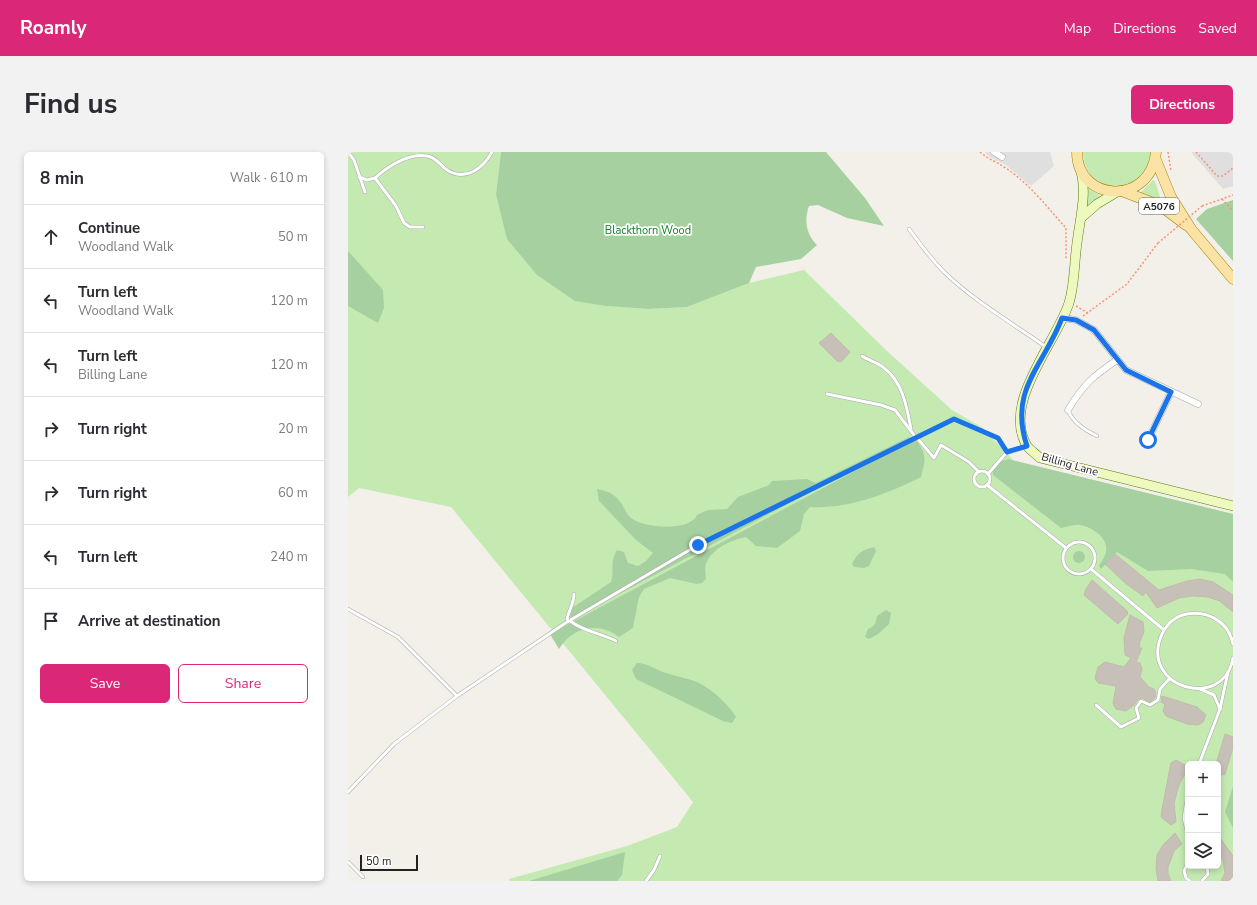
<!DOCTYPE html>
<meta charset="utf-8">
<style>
:root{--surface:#fff;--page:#f2f2f3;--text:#2b2b33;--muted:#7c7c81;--line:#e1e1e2;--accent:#db2777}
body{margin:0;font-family:"Nunito Sans",sans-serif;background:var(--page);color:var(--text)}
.controls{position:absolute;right:12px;bottom:12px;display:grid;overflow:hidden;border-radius:6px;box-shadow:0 2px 6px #0003}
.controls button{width:36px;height:36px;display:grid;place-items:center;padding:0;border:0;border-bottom:1px solid var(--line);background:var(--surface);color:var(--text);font:20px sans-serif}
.scale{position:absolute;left:12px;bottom:10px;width:58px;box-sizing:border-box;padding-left:4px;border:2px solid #222;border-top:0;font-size:11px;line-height:14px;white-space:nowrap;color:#222;-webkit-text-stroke:3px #fff;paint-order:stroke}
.stop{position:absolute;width:12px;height:12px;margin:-9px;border:3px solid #1a73e8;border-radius:50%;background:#fff}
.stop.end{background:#1a73e8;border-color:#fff;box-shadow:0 1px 4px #0008}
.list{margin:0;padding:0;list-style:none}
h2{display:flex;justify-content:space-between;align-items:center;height:52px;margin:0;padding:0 16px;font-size:17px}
h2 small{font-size:13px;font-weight:400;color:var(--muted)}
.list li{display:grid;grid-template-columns:26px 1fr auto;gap:12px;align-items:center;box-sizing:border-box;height:64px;padding:0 16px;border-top:1px solid var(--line)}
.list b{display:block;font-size:15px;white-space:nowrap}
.list p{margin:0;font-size:13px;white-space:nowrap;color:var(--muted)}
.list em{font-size:13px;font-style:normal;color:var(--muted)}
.actions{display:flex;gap:8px;padding:12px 16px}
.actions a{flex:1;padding:9px 0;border:1px solid var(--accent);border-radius:6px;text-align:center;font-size:14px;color:var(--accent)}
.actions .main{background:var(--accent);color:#fff}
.icon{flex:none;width:22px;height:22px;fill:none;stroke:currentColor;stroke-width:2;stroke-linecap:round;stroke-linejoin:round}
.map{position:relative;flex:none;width:885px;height:729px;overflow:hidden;border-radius:6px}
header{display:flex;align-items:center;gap:24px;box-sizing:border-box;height:56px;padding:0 20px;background:var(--accent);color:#fff}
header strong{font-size:19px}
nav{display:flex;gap:22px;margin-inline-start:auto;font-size:14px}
.intro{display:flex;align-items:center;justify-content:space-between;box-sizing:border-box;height:96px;padding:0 24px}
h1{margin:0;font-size:28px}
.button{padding:10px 18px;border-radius:6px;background:var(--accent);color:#fff;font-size:14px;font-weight:700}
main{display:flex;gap:24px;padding:0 24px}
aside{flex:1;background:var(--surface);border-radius:6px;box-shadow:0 2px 6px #0003}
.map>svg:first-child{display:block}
</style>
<header>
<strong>Roamly</strong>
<nav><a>Map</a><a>Directions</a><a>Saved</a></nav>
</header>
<div class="intro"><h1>Find us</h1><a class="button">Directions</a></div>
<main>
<aside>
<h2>8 min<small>Walk · 610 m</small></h2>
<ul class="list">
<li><svg class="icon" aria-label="ahead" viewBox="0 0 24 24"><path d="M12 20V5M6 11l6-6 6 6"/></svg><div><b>Continue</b><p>Woodland Walk</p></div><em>50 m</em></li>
<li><svg class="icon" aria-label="left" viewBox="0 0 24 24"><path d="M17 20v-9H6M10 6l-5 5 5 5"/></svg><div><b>Turn left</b><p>Woodland Walk</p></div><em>120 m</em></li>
<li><svg class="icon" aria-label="left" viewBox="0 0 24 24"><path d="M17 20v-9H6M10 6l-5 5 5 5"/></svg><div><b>Turn left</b><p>Billing Lane</p></div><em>120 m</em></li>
<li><svg class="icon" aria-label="right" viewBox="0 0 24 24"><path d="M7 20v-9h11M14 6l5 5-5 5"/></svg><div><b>Turn right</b></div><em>20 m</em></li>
<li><svg class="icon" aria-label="right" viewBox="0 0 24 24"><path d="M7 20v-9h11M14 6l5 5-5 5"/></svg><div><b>Turn right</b></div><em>60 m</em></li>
<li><svg class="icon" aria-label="left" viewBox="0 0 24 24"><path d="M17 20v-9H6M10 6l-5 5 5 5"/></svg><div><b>Turn left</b></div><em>240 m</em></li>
<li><svg class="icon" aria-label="arrive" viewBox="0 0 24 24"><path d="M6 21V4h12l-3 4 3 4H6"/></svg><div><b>Arrive at destination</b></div></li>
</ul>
<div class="actions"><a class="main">Save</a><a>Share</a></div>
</aside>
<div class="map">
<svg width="885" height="729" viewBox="0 0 885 729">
<rect width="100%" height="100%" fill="#f2f0e9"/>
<g fill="#e0dfdf">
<path d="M637,0h65l4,14 -23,20 -25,-21 -16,-8z"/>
<path d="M843,0h42v34l-10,3z"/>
</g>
<g fill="#c4eab1" fill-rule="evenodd">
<path d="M0,0h153l-5,42 110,112 43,3 38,-2 62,-24 55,-13 83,81 65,59 31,18 31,33 219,53v367h-723l-1,-2 118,-33 50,-19 16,-25 -242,-295 -92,-19 -11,9zM840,612h30v102h-30z"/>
<path d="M735,0h69c-7,46 -67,47 -69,0z"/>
<path d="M805,28l2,1 6,19 -1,1 -20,-8z"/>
<path d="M738,34l16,11 -16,13z"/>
</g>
<g fill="#a6d09f">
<path d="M153,0h325l39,46 19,28 -37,-8 -29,-13 -9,1c-5,14 -3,28 8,39l-16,14 -45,8 -7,16 -62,24 -38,2 -43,-3 -31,-5 -38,-26 -30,-36 -11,-45z"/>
<path d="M885,48v61l-37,-42 11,-10z"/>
<path d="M0,99l35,39 1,18 -6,15 -30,-17z"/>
<path d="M561,285l1,2 -338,180 -2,-2 2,-9 39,-26c4,-14 -2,-17 6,-32l7,2 4,11 10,3 8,-5 7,-8 -17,-13 -37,-39 -2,-12c13,2 21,7 27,19 2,3 4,8 7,10 12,10 59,14 66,-3l11,-5 19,-1 11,-12 31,-12 3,-4 35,-2 9,4z"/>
<path d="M567,287c12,15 11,19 6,38 -34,17 -72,32 -111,30l-6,7 -4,17 -23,17 -21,-2 -10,-9c-16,4 -33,10 -40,27 -2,3 0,11 0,15l-4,4 -5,1 -27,-6 -26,11 -5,8 -6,31 -14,9c-20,-16 -47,-10 -60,12l-9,-15z"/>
<path d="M660,307l225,55v68l-8,-8 -34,-5 -43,2 -31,-19 -16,17 -2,-3c2,-4 6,-9 7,-14 3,-14 -14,-25 -26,-27 -5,-1 -13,2 -19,3l-68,-53 -1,-10z"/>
<path d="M526,395l2,4 -7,15 -5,2 -10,-1 -2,-3c5,-11 10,-14 22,-17z"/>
<circle cx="731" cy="405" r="6"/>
<path d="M538,458l5,3 -2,11 -11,10 -9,5 -4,-2 3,-8c7,-3 8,-6 9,-13z"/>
<path d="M289,511c11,0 19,7 29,10 11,4 23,5 33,10 15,8 28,20 37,34l-4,6 -9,-2 -87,-42 -4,-9z"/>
<path d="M885,634v42l-8,-16z"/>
<path d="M277,700l-3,23 -5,6h-88z"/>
</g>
<g fill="#c7c0b8" stroke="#c4baab">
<path d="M483,181l19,19 -9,10 -4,-1 -18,-18z"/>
<path d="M767,402l44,36 28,-9 13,-2 13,3 20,13v17l-13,-11 -12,-4 -15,-1 -14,2 -22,10 -11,-16 -3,4 -19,-14 -19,-18z"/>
<path d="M744,428l35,31 1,3 -10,10 -34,-29 2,-6z"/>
<path d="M782,463l13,7 1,10 -4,9 -1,7h3l-6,14 4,1 2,6 -2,8 9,10 5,2 2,5 -1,4 -5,4 -8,-4 -4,1 -4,6 -8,6 -10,-2 -3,-5 3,-18 -18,-3 -3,-5 3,-11 7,-5 19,5 7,-9 -6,-3 -1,-17z"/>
<path d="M814,544l35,11 9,8 -3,7 -5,3 -11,-1 -21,-8 -3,-5 2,-7 -4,-2z"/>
<path d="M877,582l8,3v11l-8,26 -7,2v-12h-2z"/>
<path d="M828,608l9,5 1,7 -7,13 -5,18 2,19 -5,3 -10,-8 1,-8 9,-46z"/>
<path d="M827,681l7,11 -8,7 -6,16v7l3,7h-13l-2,-13 1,-13 6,-10z"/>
<path d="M870,683l15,21v25h-12l4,-8 -2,-13 -5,-7z"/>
</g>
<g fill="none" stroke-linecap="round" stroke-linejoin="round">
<defs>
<g id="lane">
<path d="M0,0l6,8 11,32"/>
<path d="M11,25l8,3 8,-2"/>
<path d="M75,75h-13l-6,-4 -8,-17 -21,-28c13,-12 34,-25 52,-22 9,1 13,9 20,14 19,12 36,-2 45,-18"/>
<path d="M561,77c11,15 22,30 35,43 30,29 68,51 102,75"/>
<path d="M514,204c7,5 15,6 22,12 19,14 23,40 27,61"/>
<path d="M479,242l54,11 14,5 19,25"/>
<path d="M720,258c5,13 17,20 29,26"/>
<path d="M570,287l16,19 7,-13 28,17 9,9"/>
<circle cx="634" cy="327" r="8"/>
<path d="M640,322l19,-22 18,-6"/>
<path d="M639,333l79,63"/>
<circle cx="731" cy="406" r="16"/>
<path d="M743,417l73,61"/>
<path d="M0,457l50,28 59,59"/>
<path d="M221,469l-2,-2c2,-9 7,-16 7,-25"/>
<path d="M222,469c15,11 30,12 46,20"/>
<path d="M885,492c-4,-21 -24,-34 -46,-30 -11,2 -20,10 -25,20 -24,54 62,78 71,24"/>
<path d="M852,537l14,6 6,14"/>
<path d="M748,553l25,22 18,-9 -3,-10 5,-7 9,4 8,-5 2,-11 10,-11"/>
<path d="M851,612l21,-55 8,-37"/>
<path d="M0,640l46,-48 63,-48 110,-74 131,-77 256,-126 44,19 9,14"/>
<path d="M840,642l-4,24 4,17"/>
<path d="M0,710l15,15"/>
<path d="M840,711l-4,8 2,7 4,3"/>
<path d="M298,729l8,-11 6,-14"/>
<path d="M854,729l6,-7 -1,-8"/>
</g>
<g id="street">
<path d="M646,0l8,5"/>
<path d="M715,166l13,2 18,10 32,40 72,34"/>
<path d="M720,258c15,-25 25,-34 49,-50"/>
<path d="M800,288l23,-48"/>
</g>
<g id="secondary">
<path d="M733,19c6,24 -1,47 -4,72 -3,20 -2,40 -8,60 -13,40 -68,100 -42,143 3,4 9,8 13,12l193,48"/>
<path d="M734,65l15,-13 20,-12"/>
</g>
<g id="primary">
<path d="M729,0c0,51 74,54 79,0"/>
<path d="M808,8l15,37 20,32 42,50"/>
<path d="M774,39l39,15 25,19"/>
</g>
</defs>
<use href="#lane" stroke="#a9a9a9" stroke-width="4"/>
<use href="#street" stroke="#a9a9a9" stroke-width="7"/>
<use href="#secondary" stroke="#5d7b07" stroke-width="10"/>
<use href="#primary" stroke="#9e8102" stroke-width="11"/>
<g stroke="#f89574" stroke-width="1.5" stroke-dasharray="2 2" stroke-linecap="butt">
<path d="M632,0c8,7 15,9 24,15 24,15 43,40 62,61v32"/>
<path d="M820,0l3,19"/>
<path d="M848,0l21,24h6l10,-8"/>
<path d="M874,47l11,12"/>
<path d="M854,54l31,-11"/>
<path d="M728,154l12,7"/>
<path d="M735,164l44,-32 31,-41"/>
</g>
<use href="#lane" stroke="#fff" stroke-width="3"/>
<use href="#street" stroke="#fff" stroke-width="6"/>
<use href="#secondary" stroke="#eef9c0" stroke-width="9"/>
<use href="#primary" stroke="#fbe3a5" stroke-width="10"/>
<defs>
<path id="lane-bridge" d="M221,469h1"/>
</defs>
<use href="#lane-bridge" stroke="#a9a9a9" stroke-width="4" stroke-linecap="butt"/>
<path stroke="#f89574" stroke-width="1.5" stroke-dasharray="2 2" stroke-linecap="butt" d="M810,91l44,-37"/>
<use href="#lane-bridge" stroke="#fff" stroke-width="3"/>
</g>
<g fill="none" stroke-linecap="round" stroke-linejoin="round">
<path stroke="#1a73e8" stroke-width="5" d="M350,393l256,-126 44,19 9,14 20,-6c-19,-57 17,-80 35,-128l14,2 18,10 32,40 45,22 -23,48"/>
</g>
<g text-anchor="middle" stroke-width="3.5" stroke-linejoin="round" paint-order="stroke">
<rect fill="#fff" stroke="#646464" stroke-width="1" x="791" y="46" width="40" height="16" rx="3"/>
<g font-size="10" font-weight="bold" fill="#222">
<text x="811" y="58">A5076</text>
</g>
<g font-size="11" fill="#0e8229" stroke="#fff">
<text x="300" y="82">Blackthorn Wood</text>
</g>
<g font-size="11" fill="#222" stroke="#fff">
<text transform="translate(722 312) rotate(16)" y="4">Billing Lane</text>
</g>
</g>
</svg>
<div class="controls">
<button>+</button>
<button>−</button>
<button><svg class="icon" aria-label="layers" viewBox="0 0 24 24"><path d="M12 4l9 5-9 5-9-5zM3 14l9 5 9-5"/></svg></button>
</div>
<div class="scale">50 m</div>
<div class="stop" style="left:800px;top:288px"></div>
<div class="stop end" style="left:350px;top:393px"></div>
</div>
</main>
